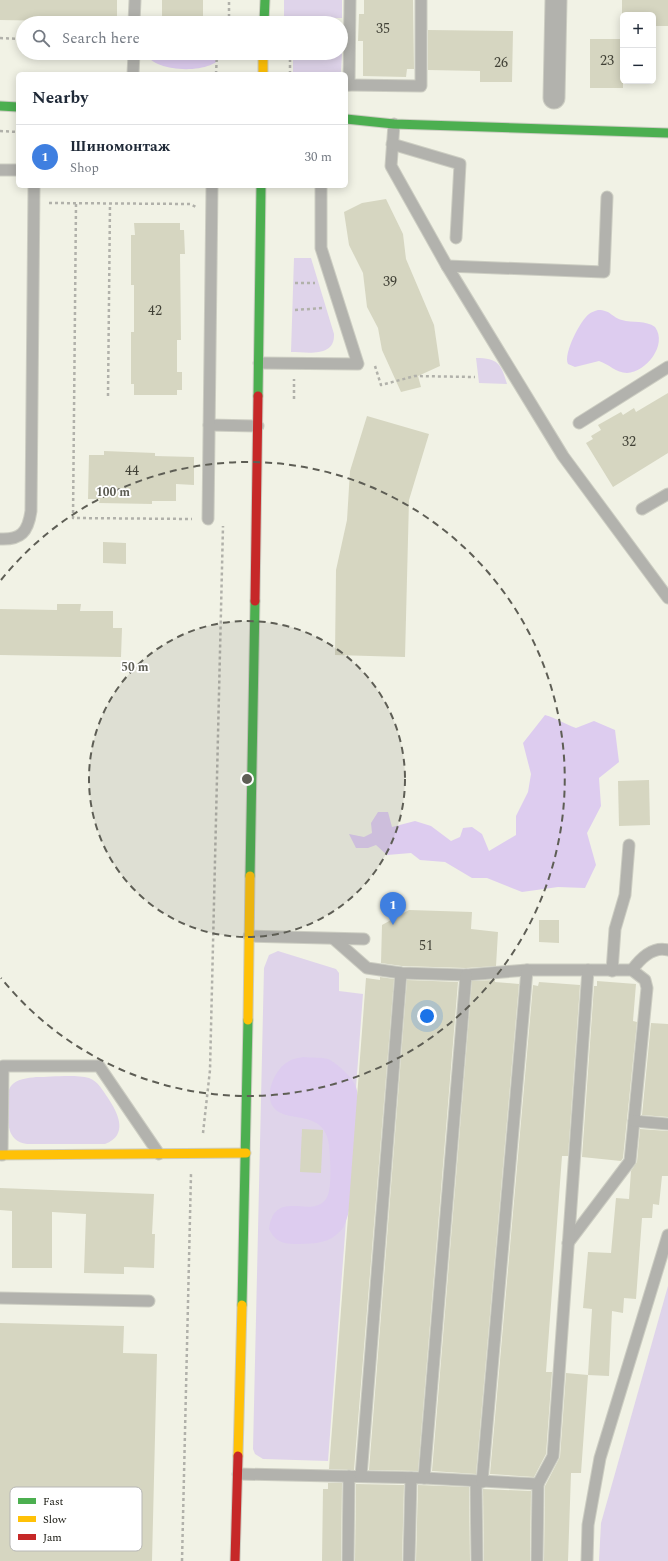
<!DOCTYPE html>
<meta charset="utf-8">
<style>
:root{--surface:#fff;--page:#f2f2f3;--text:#1f2937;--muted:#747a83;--line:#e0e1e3;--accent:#5e5e55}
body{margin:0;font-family:Spectral,serif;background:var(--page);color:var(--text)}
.controls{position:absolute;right:12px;top:12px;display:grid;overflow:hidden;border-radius:6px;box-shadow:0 2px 10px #0003}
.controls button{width:36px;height:36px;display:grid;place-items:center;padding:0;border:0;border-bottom:1px solid var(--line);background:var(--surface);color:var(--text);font:20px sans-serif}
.you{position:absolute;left:427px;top:1016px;width:14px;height:14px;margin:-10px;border:3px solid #fff;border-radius:50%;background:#1a73e8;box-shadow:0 0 0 6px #1a73e833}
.badge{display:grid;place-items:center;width:26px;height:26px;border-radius:50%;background:var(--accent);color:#fff;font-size:13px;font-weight:700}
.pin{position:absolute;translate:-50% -33px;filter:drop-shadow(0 1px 2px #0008)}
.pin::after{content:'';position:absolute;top:21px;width:14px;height:12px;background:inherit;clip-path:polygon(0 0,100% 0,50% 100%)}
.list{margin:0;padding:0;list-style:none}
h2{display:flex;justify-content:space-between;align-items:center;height:52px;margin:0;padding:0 16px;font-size:17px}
h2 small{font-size:13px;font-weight:400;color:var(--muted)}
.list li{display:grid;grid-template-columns:26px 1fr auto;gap:12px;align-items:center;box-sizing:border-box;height:64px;padding:0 16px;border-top:1px solid var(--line)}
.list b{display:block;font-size:15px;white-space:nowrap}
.list p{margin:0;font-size:13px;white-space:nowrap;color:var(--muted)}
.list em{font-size:13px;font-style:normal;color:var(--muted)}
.icon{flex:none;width:22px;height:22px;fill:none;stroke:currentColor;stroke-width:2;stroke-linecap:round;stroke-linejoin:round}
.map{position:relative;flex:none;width:668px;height:1561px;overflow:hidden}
.search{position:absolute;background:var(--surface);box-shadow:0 2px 10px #0003;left:16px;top:16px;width:332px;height:44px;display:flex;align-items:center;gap:10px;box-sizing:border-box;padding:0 14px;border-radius:22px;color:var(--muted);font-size:15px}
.panel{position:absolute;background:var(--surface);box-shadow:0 2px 10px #0003;left:16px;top:72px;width:332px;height:116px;border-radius:6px}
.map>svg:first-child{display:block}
</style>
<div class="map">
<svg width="668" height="1561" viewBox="0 0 668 1561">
<rect width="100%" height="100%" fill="#f1f2e5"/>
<g fill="#dfd4ea">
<path d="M284,0h58v18h-7v5h-51z"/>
<path d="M341,33h2l-2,41h-48v-21h48z"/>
<path d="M294,258h17l23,76c1,24 -27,18 -43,18z"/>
<path d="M476,358c22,0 25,6 31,26l-28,-1z"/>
<path d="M278,951l58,18 3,4v18l24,3 -35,467 -65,-2 -8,-5 -2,-5 11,-481 5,-13z"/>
<path d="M36,1077c15,0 39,-3 53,1 9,3 14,13 19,20 10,15 21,37 -3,46h-78c-21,-3 -19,-22 -19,-39 0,-6 -1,-14 3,-19 5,-7 17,-8 25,-9z"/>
<path d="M668,1286v275h-69l2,-38z"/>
</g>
<g fill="#ddccef">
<path d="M146,53h77c-5,22 -70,21 -77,0z"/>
<path d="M598,310c13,0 13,7 24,10 10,3 24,0 33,7 13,18 -9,45 -28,46 -11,0 -18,-9 -28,-12l-24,6 -7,-3c-5,-10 12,-43 21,-50 2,-2 6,-3 9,-4z"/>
<path d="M545,715c11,3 20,9 31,13l18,-7 21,9 4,32 -20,16 2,28 -14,27 9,32 -11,23 -27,-1 -36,5 -35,-14h-15l-27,-16 -25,-2 -9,-7 -24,2 -11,-10 -8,3h-12l-7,-14 15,3 8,-4 -1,-10 7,-11h10l4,15 23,-6 16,5 20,15 9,-4 3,-9 9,-1 10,7 7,17 27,-16v-19l12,-24 3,-18 -8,-31z"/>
<path d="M303,1057c8,1 18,0 25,2 9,4 24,18 28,28 8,24 0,116 -12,139 -1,3 -5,6 -8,9 -10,9 -28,9 -41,9 -13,0 -20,-3 -26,-15 6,-42 42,-9 57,-30 7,-9 4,-42 3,-54 -4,-36 -41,-22 -54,-36 -12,-12 -1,-38 11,-46 5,-4 12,-5 17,-6z"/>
</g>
<g fill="#d6d6c1">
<path d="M0,0h117v22l-117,-2z"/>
<rect x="162" y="0" width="41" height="23"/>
<path d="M364,0h49l1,69h-7l-1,8 -43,-1v-35h-5l1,-27h5z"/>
<path d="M622,0h46v26h-15v-11h-30l-1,11z"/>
<path d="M428,30l85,1 -1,51h-32v-11l-52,-1z"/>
<rect x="590" y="39" width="33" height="49"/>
<path d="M386,199l17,35 3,25 28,66 6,41 -22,10 3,11 -20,5 -19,-42 -4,-22 -11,-21 -4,-34 -14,-28 -5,-33 18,-9z"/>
<path d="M134,223h46v7h4l1,24h-5l1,86h-4v32h5v18h-5v5h-43v-11h-3v-52h3v-47h-3v-50h4z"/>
<path d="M668,393v60l-55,34 -27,-44 7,-4 -2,-3 10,-6 -3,-5 23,-13 2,3 11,-7 2,4z"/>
<path d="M367,416l62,18 -20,66 -4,157 -70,-2 1,-85 11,-50 3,-49z"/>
<path d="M104,451l51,2v3l39,1v28l-18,-1v17h-24v3l-53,-1 1,-4h-12l1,-44h15z"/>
<path d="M103,542l23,1v21l-23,-1z"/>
<path d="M57,604h24l-1,7h33v17h9l-1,29 -121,-2v-46l57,1z"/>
<path d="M649,780l1,45 -31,1 -1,-45z"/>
<path d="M409,910l63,2 -1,17 27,3 -2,34 -30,2 -64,-2 -21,-3 1,-38z"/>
<path d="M539,920h20v23l-20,-1z"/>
<path d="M380,977l14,2 -40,491 -25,-1 37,-491 14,2z"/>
<path d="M407,980l51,2 -40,489 -49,-1z"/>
<path d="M495,980v2l24,2 -43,490 -44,-3 40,-490z"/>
<path d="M597,981l39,3 -3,37 4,1 -14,136 -2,3 -39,-4 12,-171h3z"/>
<path d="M539,982l41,3 -12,171h-6l-16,216h6l-6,82 -12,23 -44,-3 43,-489 5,1z"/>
<path d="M651,1023l17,1v93l-26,-2z"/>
<path d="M302,1129l21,1 -2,43 -21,-1z"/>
<path d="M640,1129l28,2v45h-6l-3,29 -6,-1 -1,14h-10l-6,81 -12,-1 -1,15 -11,-2 -3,65 -21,-1 4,-66 -9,-1 5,-56 23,1 5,-55 13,1 2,-28 6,-9z"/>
<path d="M0,1188l154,6 -2,40h3l-1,34 -30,-1v7l-40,-1 2,-59 -34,-2v56h-40v-57l-12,-1z"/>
<path d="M0,1323l124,3 -1,27 34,1 -5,207h-152z"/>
<path d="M566,1373l22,2 -7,98h-10l-3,88h-24l1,-75 15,-29z"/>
<path d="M328,1483h14l-1,78h-19l1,-72h5z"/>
<path d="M356,1484l48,1 -2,76h-47z"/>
<path d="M418,1485l51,2 1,74h-54z"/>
<path d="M483,1489l48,2 -1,70h-46z"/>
</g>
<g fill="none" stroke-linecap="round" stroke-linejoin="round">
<defs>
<g id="lane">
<path d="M134,23l1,-23"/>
<path d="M133,74l1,-21"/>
<path d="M346,85h3l1,-85"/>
<path d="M349,85l72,1v-86"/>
<path d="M394,124l-3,42 56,100 116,190 105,142"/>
<path d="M392,144l68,20 -4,74"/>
<path d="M0,170h18"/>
<path d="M447,266l157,6 3,-75"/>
<path d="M259,363l99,1 -37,-116v-62"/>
<path d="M579,423l89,-56"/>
<path d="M209,425l49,1"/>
<path d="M642,509l26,-15"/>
<path d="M208,519l4,-333"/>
<path d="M0,539c21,1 28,-7 31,-28l3,-325"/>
<path d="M249,936l115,3"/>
<path d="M334,939l33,29 34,5 65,2 61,-5h105l13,10 2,8 -17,173 -62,82"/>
<path d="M632,970c8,-11 21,-24 36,-20"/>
<path d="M612,971l3,-42 10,-34 4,-50"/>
<path d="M634,1121l34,3"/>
<path d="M2,1155l1,-89h96l60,88"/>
<path d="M0,1298l149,3"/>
<path d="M238,1474l186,4 114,6 15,-28 35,-486"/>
<path d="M361,1476l40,-503"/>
<path d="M424,1478l42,-503"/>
<path d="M476,1482l1,79"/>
<path d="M482,1482l45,-512"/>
<path d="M348,1561l1,-85"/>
<path d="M409,1561l2,-83"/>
<path d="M537,1561l1,-77"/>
<path d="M587,1561l1,-36 12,-67 68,-223"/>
</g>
<path id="street" d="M554,98l2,-98"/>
<g id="fast">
<path d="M264,23l1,-23"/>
<path d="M0,106l18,1"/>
<path d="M346,119l48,5 274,9"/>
<path d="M258,396l3,-210"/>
<path d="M250,876l5,-275"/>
<path d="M242,1305l6,-285"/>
</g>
<g id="slow">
<path d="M263,53v21"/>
<path d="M248,1020l2,-144"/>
<path d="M0,1155l246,-2"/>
<path d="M238,1456l4,-151"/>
</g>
<g id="jam">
<path d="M255,601l3,-205"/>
<path d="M235,1561l3,-105"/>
</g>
</defs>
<use href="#lane" stroke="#cccdc2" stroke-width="13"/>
<use href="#street" stroke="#cccdc2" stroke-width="23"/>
<use href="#fast" stroke="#cccdc2" stroke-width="11"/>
<use href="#slow" stroke="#cccdc2" stroke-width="11"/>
<use href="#jam" stroke="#cccdc2" stroke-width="11"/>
<g stroke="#b1b1aa" stroke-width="2.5" stroke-dasharray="3 3" stroke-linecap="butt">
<path d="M229,23v-23"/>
<path d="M0,38l23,1"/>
<path d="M290,53v21"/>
<path d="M216,74l1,-21"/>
<path d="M0,131l18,1"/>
<path d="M49,203l141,1 6,3"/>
<path d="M76,204l-3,314 119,1"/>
<path d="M295,283h20"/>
<path d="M295,310l28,-2"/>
<path d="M375,366l6,19 34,-9 60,1"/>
<path d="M108,396l2,-192"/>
<path d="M294,399v-20"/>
<path d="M203,1133l7,-63 13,-544"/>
<path d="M182,1561l9,-387"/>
</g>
<use href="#lane" stroke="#b2b2ad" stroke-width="11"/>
<use href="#street" stroke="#b2b2ad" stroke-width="21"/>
<use href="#fast" stroke="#4caf50" stroke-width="9"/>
<use href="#slow" stroke="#ffc107" stroke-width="9"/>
<use href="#jam" stroke="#c62828" stroke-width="9"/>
</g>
<circle cx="247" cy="779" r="158" fill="#5e5e55" fill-opacity=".12"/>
<g fill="none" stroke="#5e5e55" stroke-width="2" stroke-dasharray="7 5">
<circle cx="247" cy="779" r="158"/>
<path d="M1 580A317 317 0 1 1 1 978"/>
</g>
<g text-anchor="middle" stroke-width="3.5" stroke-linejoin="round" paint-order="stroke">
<g font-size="14" fill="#414136">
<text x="383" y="33">35</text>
<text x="607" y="65">23</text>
<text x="501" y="67">26</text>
<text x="390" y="286">39</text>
<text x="155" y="315">42</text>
<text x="629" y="446">32</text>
<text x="132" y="475">44</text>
<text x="426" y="950">51</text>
</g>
</g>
<rect x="10" y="1487" width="132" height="64" rx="6" fill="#fff" stroke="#b7b7b5" stroke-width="1"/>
<rect x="18" y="1498" width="18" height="6" fill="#4caf50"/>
<rect x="18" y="1516" width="18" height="6" fill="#ffc107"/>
<rect x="18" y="1534" width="18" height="6" fill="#c62828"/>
<g font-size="11" fill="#0f0f07">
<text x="43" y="1505">Fast</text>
<text x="43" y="1523">Slow</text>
<text x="43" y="1541">Jam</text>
</g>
<circle cx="247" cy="779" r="6" fill="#5e5e55" stroke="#fff" stroke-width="2"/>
<g font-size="12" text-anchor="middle" font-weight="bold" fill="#5e5e55" stroke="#fff" stroke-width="3.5" stroke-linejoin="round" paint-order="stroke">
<text x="113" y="496">100 m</text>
<text x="135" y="671">50 m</text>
</g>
</svg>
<div class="controls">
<button>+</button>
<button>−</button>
</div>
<div class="you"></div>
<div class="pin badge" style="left:393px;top:925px;background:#3f7fe0">1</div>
<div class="search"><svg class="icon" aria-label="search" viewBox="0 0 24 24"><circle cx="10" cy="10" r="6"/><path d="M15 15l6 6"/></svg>Search here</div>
<section class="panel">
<h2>Nearby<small></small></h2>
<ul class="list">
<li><span class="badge" style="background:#3f7fe0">1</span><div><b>Шиномонтаж</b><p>Shop</p></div><em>30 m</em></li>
</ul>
</section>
</div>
